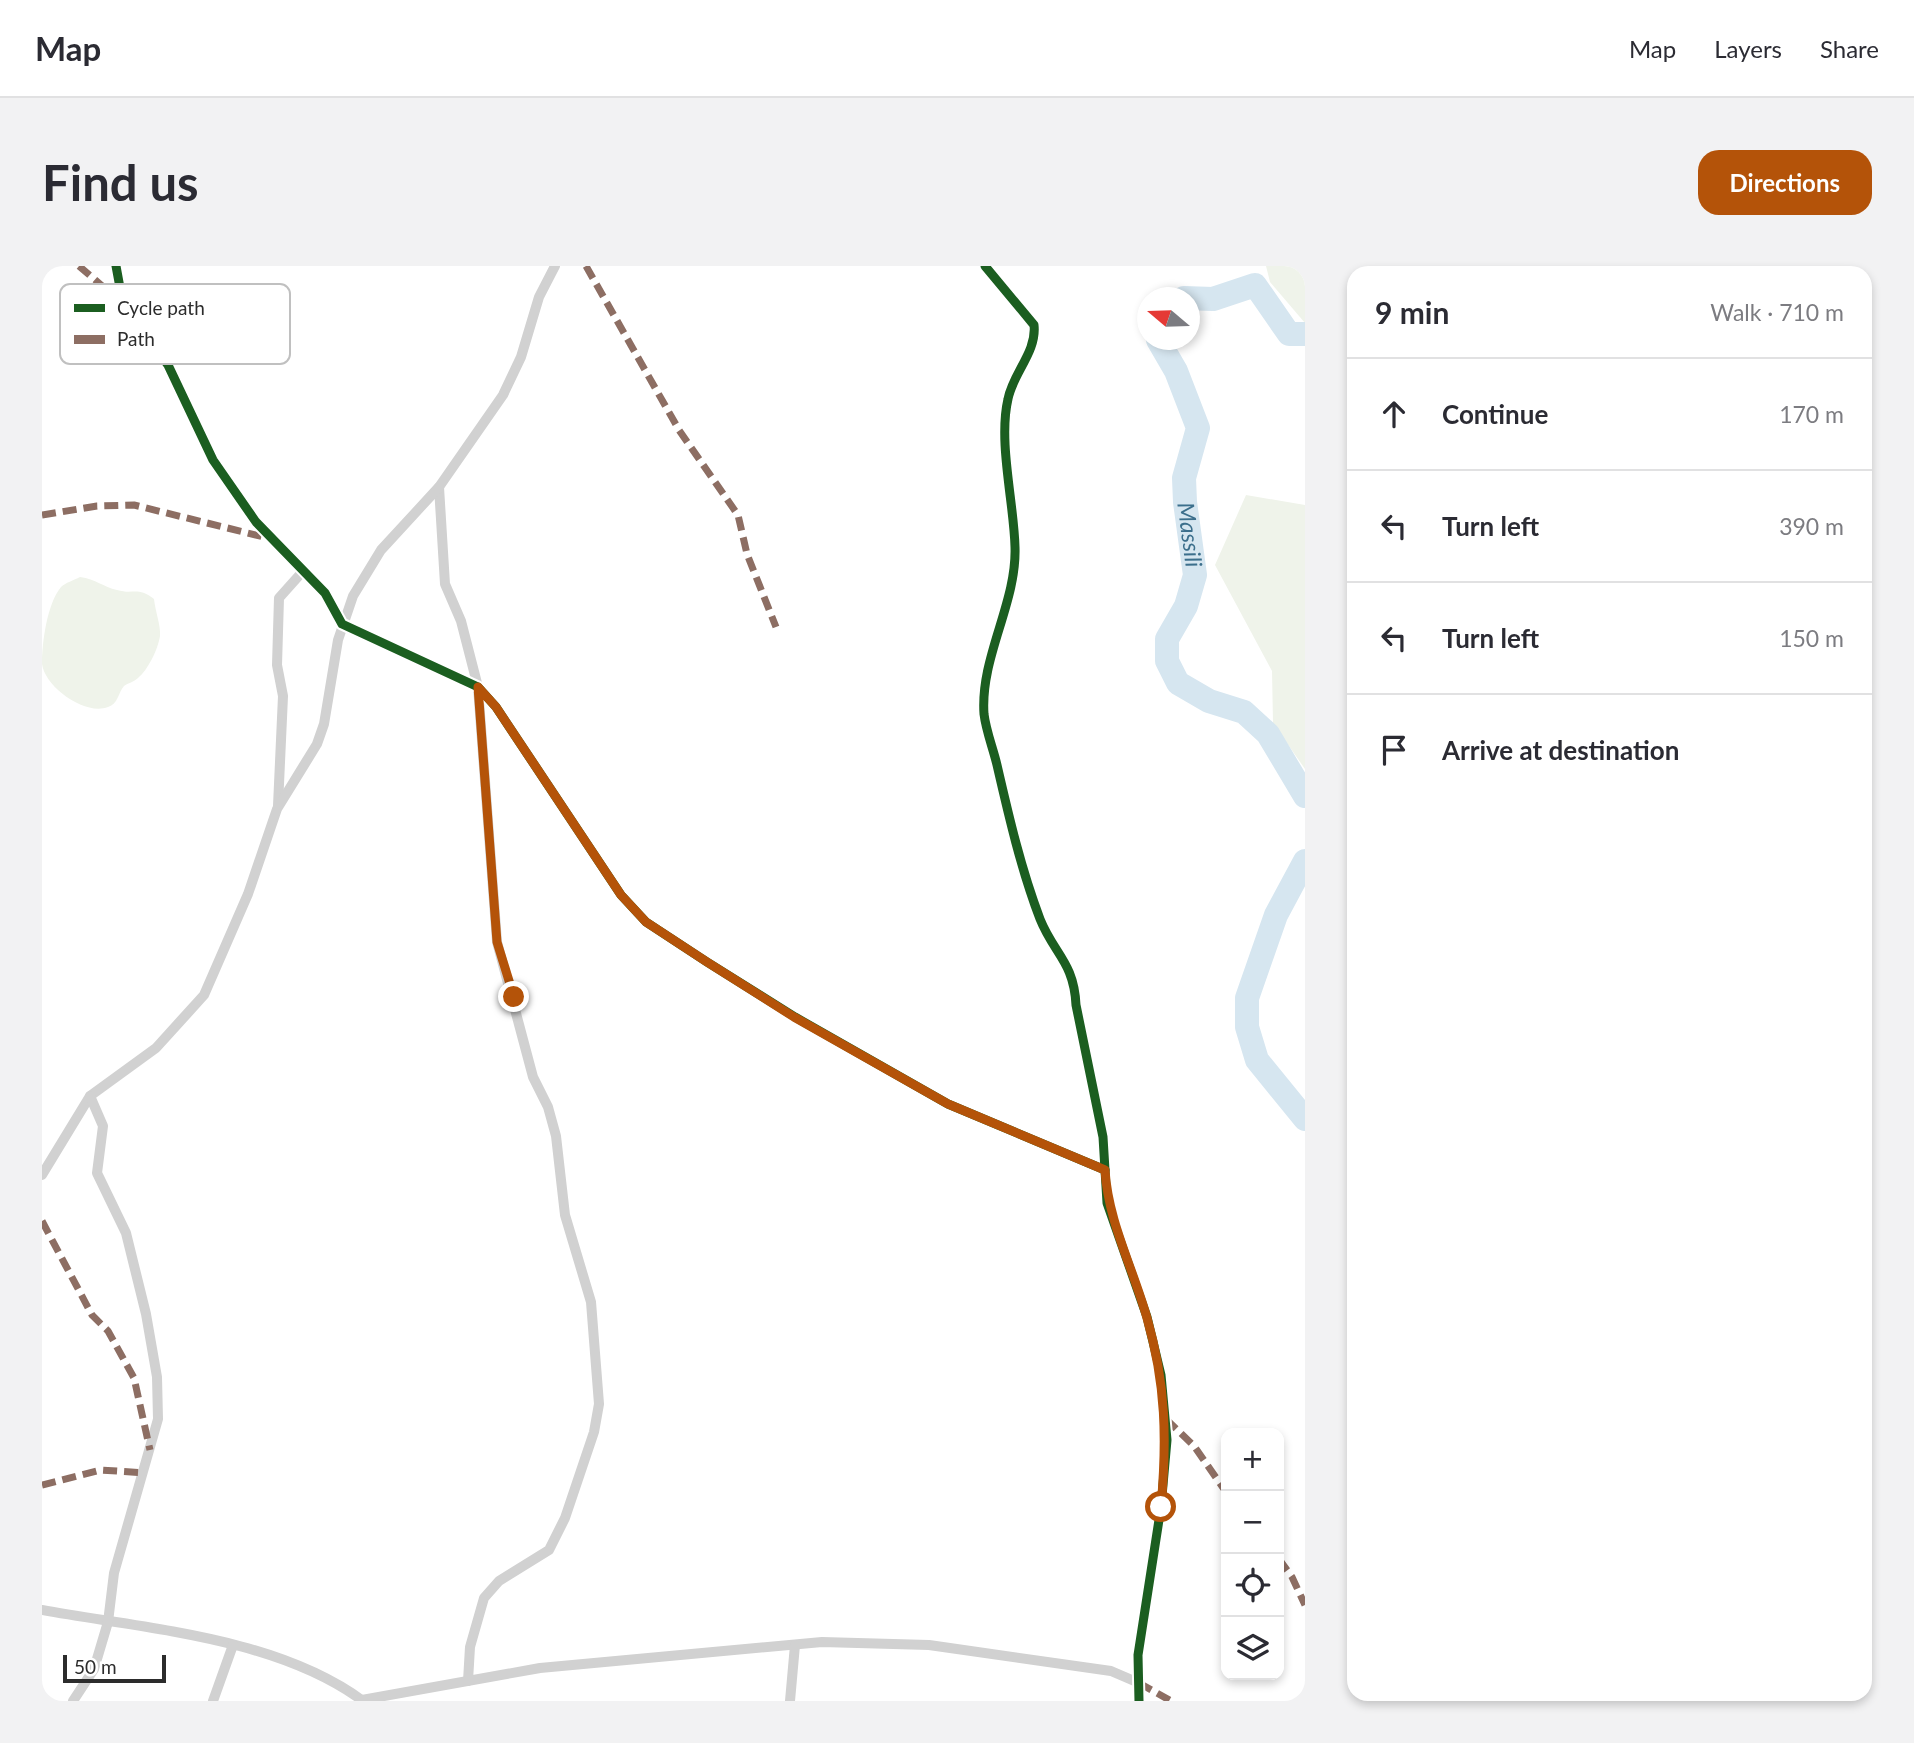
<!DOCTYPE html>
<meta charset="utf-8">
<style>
:root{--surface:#fff;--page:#f2f2f3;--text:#2b2b33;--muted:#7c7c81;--line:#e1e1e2;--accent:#b45309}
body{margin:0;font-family:Lato,sans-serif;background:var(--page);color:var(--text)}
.controls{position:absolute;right:21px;bottom:21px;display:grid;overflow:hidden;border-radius:14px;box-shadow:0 4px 10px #0003}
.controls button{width:63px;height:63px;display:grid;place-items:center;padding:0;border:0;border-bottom:2px solid var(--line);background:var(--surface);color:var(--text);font:35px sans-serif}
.compass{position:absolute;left:1095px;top:21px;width:63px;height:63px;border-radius:50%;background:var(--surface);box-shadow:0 4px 10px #0003;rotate:289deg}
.scale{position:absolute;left:21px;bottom:18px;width:103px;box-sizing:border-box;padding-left:7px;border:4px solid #2c2c2c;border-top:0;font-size:19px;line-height:24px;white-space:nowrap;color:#2c2c2c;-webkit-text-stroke:5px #fff;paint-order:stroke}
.stop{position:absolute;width:21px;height:21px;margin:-16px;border:5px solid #b45309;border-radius:50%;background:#fff}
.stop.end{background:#b45309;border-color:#fff;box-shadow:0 2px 7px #0008}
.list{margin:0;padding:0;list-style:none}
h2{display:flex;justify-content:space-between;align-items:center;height:91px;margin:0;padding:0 28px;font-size:30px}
h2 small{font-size:23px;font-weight:400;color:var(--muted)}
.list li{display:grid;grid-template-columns:46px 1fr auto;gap:21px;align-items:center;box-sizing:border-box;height:112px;padding:0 28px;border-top:2px solid var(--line)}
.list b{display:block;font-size:26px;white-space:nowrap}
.list em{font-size:23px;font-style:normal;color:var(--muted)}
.icon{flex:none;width:38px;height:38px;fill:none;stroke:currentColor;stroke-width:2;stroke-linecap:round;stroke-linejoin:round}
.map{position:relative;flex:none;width:1263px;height:1435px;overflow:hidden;border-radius:21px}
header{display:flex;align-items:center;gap:42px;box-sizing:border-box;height:98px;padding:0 35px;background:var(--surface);border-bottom:2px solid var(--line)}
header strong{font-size:33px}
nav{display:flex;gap:38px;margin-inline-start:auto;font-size:24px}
.intro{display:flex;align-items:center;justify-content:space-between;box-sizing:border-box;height:168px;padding:0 42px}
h1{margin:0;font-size:49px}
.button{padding:18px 32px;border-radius:21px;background:var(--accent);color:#fff;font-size:24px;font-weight:700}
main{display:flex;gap:42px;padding:0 42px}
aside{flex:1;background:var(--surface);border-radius:21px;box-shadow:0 4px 10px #0003}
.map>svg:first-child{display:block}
</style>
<header>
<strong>Map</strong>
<nav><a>Map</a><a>Layers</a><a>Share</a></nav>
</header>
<div class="intro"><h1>Find us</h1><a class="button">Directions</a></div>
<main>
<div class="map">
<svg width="1263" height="1435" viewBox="0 0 1263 1435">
<rect width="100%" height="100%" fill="#fff"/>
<g fill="#eff3ea">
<path d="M1224,0h39v57l-35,-41z"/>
<path d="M1204,229l59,10v264l-32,-46 -1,-52 -57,-106z"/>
<path d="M38,311c16,2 23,10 37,13 17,5 20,-4 37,9 1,11 7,27 6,37 -2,13 -12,34 -22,42 -4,4 -10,5 -14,8 -6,7 -6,18 -16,21 -23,9 -63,-20 -66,-43 0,-21 5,-60 19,-77 4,-4 13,-7 19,-10z"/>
</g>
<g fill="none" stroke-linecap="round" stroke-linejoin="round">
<g stroke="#d6e6f0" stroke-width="24">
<path d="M1142,32l29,1 42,-14 34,49h16"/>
<path id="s1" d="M1116,74l18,31 22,57 -14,50 1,24 10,73 -9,31 -19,33v22l11,22 31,18 35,11 24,22 37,62"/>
<path d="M1263,595l-29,54 -29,83v29l10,33 48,59"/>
</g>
<g stroke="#d1d1d1" stroke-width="10">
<path d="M74,0l7,38 45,61 45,95 43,62 69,71 17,31 136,63 18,20 125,188 25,27 61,40 88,55 153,87 157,66"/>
<path d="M943,0l49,59c3,27 -21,48 -26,74 -10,43 6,104 7,148 2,56 -35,110 -31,167 2,17 9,34 13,51 12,52 24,104 43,154 14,35 34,43 36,86l27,132 4,66 40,114 14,58 6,65 -6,67 -23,148 1,46"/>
<path d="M397,221l6,97 16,37 17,66 19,255 36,135 15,30 8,29 9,79 26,87 8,102 -5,28 -29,86 -16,32 -50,31 -15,17 -14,49 -2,34"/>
<path d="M236,540l5,-110 -6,-31 2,-67 25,-28"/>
<path d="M0,909l48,-79 66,-48 48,-53 44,-101 29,-85 40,-65 7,-20 14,-84 15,-44 28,-46 58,-63 64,-92 18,-38 18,-60 16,-31"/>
<path d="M0,1344c104,19 234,27 321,91"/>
<path d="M320,1434l178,-32 282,-26 107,3 182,26 28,12"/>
<path d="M31,1435l21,-32 14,-47 6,-49 44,-154 -1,-42 -11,-63 -20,-81 -29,-60 6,-47 -13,-30"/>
<path d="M171,1435l20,-56"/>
<path d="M748,1435l5,-56"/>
</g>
<g stroke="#8d6e63" stroke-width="7" stroke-dasharray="14 7" stroke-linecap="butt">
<path d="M37,0l43,37"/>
<path d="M544,0l93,164 59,85 9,39 29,73"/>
<path d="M0,249l55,-9 37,-1 134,33"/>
<path d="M0,955l50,94 16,16 26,47 16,72"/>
<path d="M1124,1153l28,27 32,46"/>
<path d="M0,1219l59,-15 44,3"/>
<path d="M1237,1293l13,18 13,28"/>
<path d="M1097,1417l32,18"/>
</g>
<defs>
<g id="cycleway">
<path d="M74,0l7,38 45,61 45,95 43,62 69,71 17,31 136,63 18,20 125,188 25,27 61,40 88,55 153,87 157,66"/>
<path d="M943,0l49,59c3,27 -21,48 -26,74 -10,43 6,104 7,148 2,56 -35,110 -31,167 2,17 9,34 13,51 12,52 24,104 43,154 14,35 34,43 36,86l27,132 4,66 40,114 14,58 6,65 -6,67 -23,148 1,46"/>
</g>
</defs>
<use href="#cycleway" stroke="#fff" stroke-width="13"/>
<use href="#cycleway" stroke="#1b5e20" stroke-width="9"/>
</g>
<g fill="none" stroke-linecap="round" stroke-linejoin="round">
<path stroke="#b45309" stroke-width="9" d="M472,731l-17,-55 -19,-255 18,20 125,188 25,27 61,40 87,55 154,87 157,66c3,51 28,98 42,148 19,66 20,122 14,189"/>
</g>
<g text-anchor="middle" stroke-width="7" stroke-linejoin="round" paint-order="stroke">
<g font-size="23" font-style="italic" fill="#3c6f8c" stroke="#fff">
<text dy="8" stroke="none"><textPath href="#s1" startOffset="206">Massili</textPath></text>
</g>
</g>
<rect x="18" y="18" width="230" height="80" rx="10" fill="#fff" stroke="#c0c0c0" stroke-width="2"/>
<rect x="32" y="38" width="31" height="8" fill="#1b5e20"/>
<rect x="32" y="69" width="31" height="9" fill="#8d6e63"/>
<g font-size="19" fill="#2c2c2c">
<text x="75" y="49">Cycle path</text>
<text x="75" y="80">Path</text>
</g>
</svg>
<div class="controls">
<button>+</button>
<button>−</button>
<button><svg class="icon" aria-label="locate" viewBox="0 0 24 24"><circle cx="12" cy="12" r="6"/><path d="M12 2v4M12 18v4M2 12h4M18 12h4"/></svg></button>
<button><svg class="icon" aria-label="layers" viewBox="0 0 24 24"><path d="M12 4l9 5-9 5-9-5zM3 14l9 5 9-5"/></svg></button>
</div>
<svg class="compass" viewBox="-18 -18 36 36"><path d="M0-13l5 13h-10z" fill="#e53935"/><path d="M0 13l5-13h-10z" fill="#7c7c81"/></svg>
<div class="scale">50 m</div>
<div class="stop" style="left:1119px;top:1241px"></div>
<div class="stop end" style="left:472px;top:731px"></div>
</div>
<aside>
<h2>9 min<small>Walk · 710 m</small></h2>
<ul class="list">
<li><svg class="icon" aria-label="ahead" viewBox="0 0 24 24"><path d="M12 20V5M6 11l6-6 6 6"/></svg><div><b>Continue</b></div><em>170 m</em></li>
<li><svg class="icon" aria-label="left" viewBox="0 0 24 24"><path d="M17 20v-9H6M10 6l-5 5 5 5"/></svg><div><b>Turn left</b></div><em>390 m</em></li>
<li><svg class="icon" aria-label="left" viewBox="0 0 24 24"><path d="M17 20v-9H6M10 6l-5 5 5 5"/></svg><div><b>Turn left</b></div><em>150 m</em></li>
<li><svg class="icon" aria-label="arrive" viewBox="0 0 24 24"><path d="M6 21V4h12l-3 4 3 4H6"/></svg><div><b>Arrive at destination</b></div></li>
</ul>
</aside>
</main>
